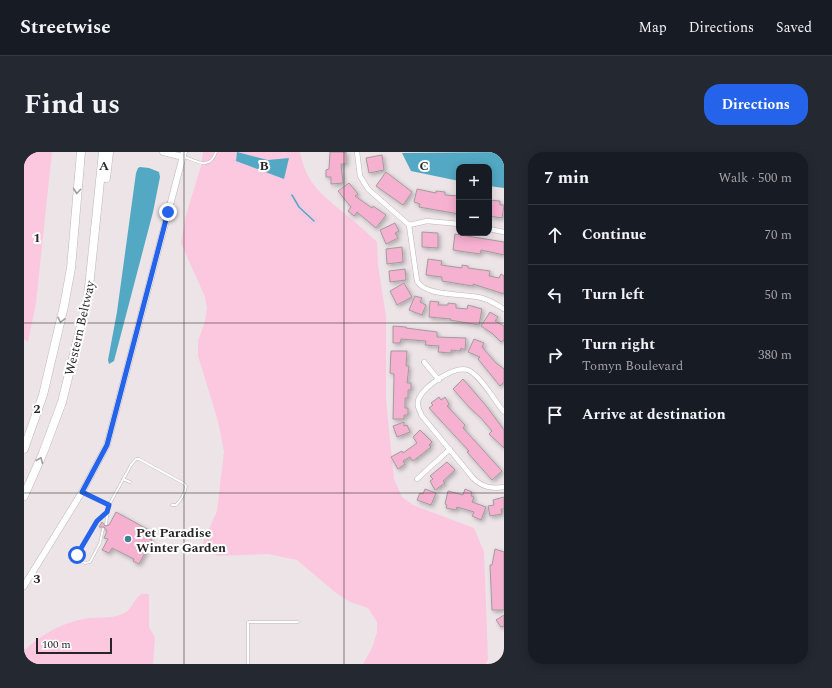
<!DOCTYPE html>
<meta charset="utf-8">
<style>
:root{--surface:#171b24;--page:#242831;--text:#f1f3f6;--muted:#9ea1a6;--line:#363941;--accent:#2563eb}
body{margin:0;font-family:Spectral,serif;background:var(--page);color:var(--text)}
.controls{position:absolute;right:12px;top:12px;display:grid;overflow:hidden;border-radius:8px;box-shadow:0 2px 10px #0003}
.controls button{width:36px;height:36px;display:grid;place-items:center;padding:0;border:0;border-bottom:1px solid var(--line);background:var(--surface);color:var(--text);font:20px sans-serif}
.scale{position:absolute;left:12px;bottom:10px;width:76px;box-sizing:border-box;padding-left:4px;border:2px solid #272526;border-top:0;font-size:11px;line-height:14px;white-space:nowrap;color:#272526;-webkit-text-stroke:3px #fff;paint-order:stroke}
.stop{position:absolute;width:12px;height:12px;margin:-9px;border:3px solid #2563eb;border-radius:50%;background:#fff}
.stop.end{background:#2563eb;border-color:#fff;box-shadow:0 1px 4px #0008}
.list{margin:0;padding:0;list-style:none}
h2{display:flex;justify-content:space-between;align-items:center;height:52px;margin:0;padding:0 16px;font-size:17px}
h2 small{font-size:13px;font-weight:400;color:var(--muted)}
.list li{display:grid;grid-template-columns:26px 1fr auto;gap:12px;align-items:center;box-sizing:border-box;height:60px;padding:0 16px;border-top:1px solid var(--line)}
.list b{display:block;font-size:15px;white-space:nowrap}
.list p{margin:0;font-size:13px;white-space:nowrap;color:var(--muted)}
.list em{font-size:13px;font-style:normal;color:var(--muted)}
.icon{flex:none;width:22px;height:22px;fill:none;stroke:currentColor;stroke-width:2;stroke-linecap:round;stroke-linejoin:round}
.map{position:relative;flex:none;width:480px;height:512px;overflow:hidden;border-radius:16px}
header{display:flex;align-items:center;gap:24px;box-sizing:border-box;height:56px;padding:0 20px;background:var(--surface);border-bottom:1px solid var(--line)}
header strong{font-size:19px}
nav{display:flex;gap:22px;margin-inline-start:auto;font-size:14px}
.intro{display:flex;align-items:center;justify-content:space-between;box-sizing:border-box;height:96px;padding:0 24px}
h1{margin:0;font-size:28px}
.button{padding:10px 18px;border-radius:16px;background:var(--accent);color:#fff;font-size:14px;font-weight:700}
main{display:flex;gap:24px;padding:0 24px}
aside{flex:1;background:var(--surface);border-radius:16px;box-shadow:0 2px 10px #0003}
.map>svg:first-child{display:block}
</style>
<header>
<strong>Streetwise</strong>
<nav><a>Map</a><a>Directions</a><a>Saved</a></nav>
</header>
<div class="intro"><h1>Find us</h1><a class="button">Directions</a></div>
<main>
<div class="map">
<svg width="480" height="512" viewBox="0 0 480 512">
<defs>
<filter id="shadow"><feDropShadow dx="2" dy="2" stdDeviation="2" flood-color="#0004"/></filter>
</defs>
<rect width="100%" height="100%" fill="#ece4e7"/>
<g fill="#fcc8e0">
<path d="M0,0h28l-16,151 -8,39 -4,-3z"/>
<path d="M179,0h97c6,31 21,42 44,61 12,9 22,19 33,29l1,23 8,51v83l8,80 8,18 11,8 61,23 10,24 4,107 -2,5h-123l9,-16 5,-16v-10l-9,-14 -18,-6 -14,-9 -39,-33 -29,-6 -50,2 -15,-8v-5l14,-32 7,-59 -6,-31 -20,-65v-15l7,-20 2,-13 -2,-11 -24,-54 5,-28 15,-49z"/>
<path d="M118,442h7v33l6,10 -2,27h-129v-13c18,-18 40,-29 65,-33 12,-1 26,1 37,-6 7,-5 8,-14 16,-18z"/>
</g>
<g fill="#53a8c3">
<path d="M213,0l31,8 21,-2 -5,21 -48,-18z"/>
<path d="M480,0v36l-15,-2v-19h-30v14l-48,-10 -9,-18z"/>
<path d="M116,15l9,1 10,4 1,5 -7,35 -39,149 -5,3 -1,-4 9,-48 19,-139 2,-5z"/>
</g>
<g fill="none" stroke-linecap="round" stroke-linejoin="round">
<path stroke="#53a8c3" stroke-width="1.5" d="M268,43l7,12 15,14"/>
</g>
<g fill="#f6b0d0" stroke="#a29b9e" filter="url(#shadow)">
<path d="M306,0h16v12h-5l2,19 -12,1v-7h-5v-7l3,-1z"/>
<path d="M358,3l2,15 -15,3 -3,-15z"/>
<path d="M362,20l26,20 -9,13 -27,-19z"/>
<path d="M325,31l9,11 -3,2 17,12 1,-2 13,9 -10,13 -19,-16 -3,4 -6,-5 3,-4 -13,-16z"/>
<path d="M393,37l19,4v-2l9,1v3l14,1v18l-40,-7 1,-3 -6,-2z"/>
<path d="M465,48l11,1v4h4l-2,13 -13,-2z"/>
<path d="M371,71l4,8 -4,2 3,5 -12,6 -6,-14z"/>
<path d="M398,80l16,1v15l-16,-1z"/>
<path d="M431,82l49,8v13l-23,-5 -1,4 -27,-4z"/>
<path d="M378,95l1,15 -16,2 -1,-15z"/>
<path d="M404,107l14,2 -1,4 21,3v-3l6,1v2l22,3 -1,5 10,2 2,-4 3,2v18l-31,-10v2l-31,-5v-4l-16,-2z"/>
<path d="M381,117l1,11 -16,2 -1,-11z"/>
<path d="M380,131l8,14 -15,8 -7,-14z"/>
<path d="M391,144l7,2 -2,4 6,3 -4,10 -13,-5z"/>
<path d="M406,149l9,1 -1,3h10v-2l8,1v4l11,1 1,-4 14,4 -3,16 -29,-5 1,-1 -22,-2z"/>
<path d="M466,160l8,5 -3,4 9,5v14l-3,2 -8,-8 -12,-8z"/>
<path d="M369,174l13,1v1l31,4v5l29,1 -1,12 -4,-2 -1,3 -9,-1v3l-13,-1 1,-6 -14,-1 1,-4 -25,-2 -1,4h-7z"/>
<path d="M450,187l10,4 -2,4 14,16 8,6v13l-4,4 -22,-27 2,-2 -12,-5z"/>
<path d="M367,199h16l-1,15h3l-2,17h4v7h-3v8h-3v10h3v7h-4v4h-11l1,-42v-3l-4,-1z"/>
<path d="M439,227l24,28 17,23v18l-15,-14 3,-3 -11,-13 -11,-10 -17,-19z"/>
<path d="M415,245l2,3 4,-3 4,7 -2,2 18,19 -2,3 39,43 -10,9 -25,-28 2,-1 -40,-43 4,-3 -2,-2z"/>
<path d="M380,270v4l3,-1 3,7 -13,5 -4,-11z"/>
<path d="M396,278l12,12 -3,3 2,2 -18,14 -3,-4 -7,4 2,3 -7,5 -7,-12 11,-6 1,2 14,-10 -4,-6z"/>
<path d="M423,310l8,8 -12,11 2,2 -10,7 -5,-9 3,-2 -3,-3z"/>
<path d="M401,337l11,4 -5,12 -14,-5 3,-7 3,1z"/>
<path d="M441,337l7,3 -1,4 3,1 -2,5 14,5 -5,13 -9,-4 2,-4 -17,-5 -1,3 -10,-2 1,-3 -2,-1 3,-13 15,4z"/>
<path d="M480,345v12h-3l1,5 -12,2 -2,-10 6,-1 -1,-5z"/>
<path d="M92,360l33,18 -3,7 6,3 -13,24 -6,-3 1,-2 -22,-11 -3,5 -7,-3 6,-11 -4,-1 3,-7 -3,-4h-5l3,-5 3,4 4,-1z"/>
<path d="M471,397l9,3v58h-12l-2,-45h2z"/>
<path d="M480,463v11l-3,1 -5,-7z"/>
</g>
<g fill="none" stroke-linecap="round" stroke-linejoin="round">
<defs>
<g id="lane">
<path d="M161,5c13,5 25,13 31,-5"/>
<path d="M99,327l7,3"/>
<path d="M60,341l25,12 -3,19"/>
<path d="M85,353l22,-40 5,-6h3l44,24 3,3c-1,8 -4,13 -10,19h-4"/>
<path d="M79,377l-3,14 -10,19 -5,1 -6,-3 -2,-5 20,-34 10,-9"/>
<path d="M224,512v-42h50"/>
</g>
<g id="street">
<path d="M333,0l3,24 8,13 41,36 8,56c9,16 48,12 65,17 8,2 15,7 22,11"/>
<path d="M385,73l18,-4 32,3"/>
<path d="M465,77l15,3"/>
<path d="M400,210l15,18"/>
<path d="M480,260c-9,-11 -24,-37 -36,-42 -14,-5 -43,16 -49,28 -3,6 0,12 3,18l51,62c9,9 18,11 31,9"/>
<path d="M393,327l33,-30"/>
</g>
<g id="secondary">
<path d="M139,0l20,5"/>
<path d="M0,434l58,-94 25,-47 77,-293"/>
</g>
<g id="highway">
<path d="M82,26l3,-26"/>
<path d="M0,297l19,-54 21,-89 7,-38 10,-116"/>
<path d="M0,344l19,-43 19,-51 26,-105 15,-145"/>
</g>
</defs>
<use href="#lane" stroke="#bdb6b9" stroke-width="3"/>
<use href="#street" stroke="#bdb6b9" stroke-width="5.5"/>
<use href="#secondary" stroke="#bdb6b9" stroke-width="7"/>
<use href="#highway" stroke="#bdb6b9" stroke-width="9"/>
<use href="#lane" stroke="#fff" stroke-width="2"/>
<use href="#street" stroke="#fff" stroke-width="4.5"/>
<use href="#secondary" stroke="#fff" stroke-width="6"/>
<use href="#highway" stroke="#fff" stroke-width="8"/>
</g>
<defs><path id="oneway-chevron" d="M-2-3.5L2.5 0L-2 3.5" fill="none" stroke-width="1.6" stroke-linecap="round" stroke-linejoin="round"/></defs>
<g stroke="#9e9d9d">
<use href="#oneway-chevron" transform="translate(53 39) rotate(95)"/>
<use href="#oneway-chevron" transform="translate(37 168) rotate(102)"/>
<use href="#oneway-chevron" transform="translate(16 308) rotate(-67)"/>
</g>
<g fill="none" stroke-linecap="round" stroke-linejoin="round">
<path stroke="#2563eb" stroke-width="5" d="M53,403l20,-34 10,-9 2,-7 -27,-13 25,-47 61,-233"/>
</g>
<path fill="none" stroke="#272526" stroke-width="1" stroke-opacity="0.55" d="M160,0v512M320,0v512M0,171h480M0,341h480"/>
<circle fill="#407f94" stroke="#fff" stroke-width="1.5" cx="104" cy="387" r="4"/>
<g text-anchor="middle" stroke-width="4" stroke-linejoin="round" paint-order="stroke">
<g font-size="13" fill="#272526" stroke="#fff">
<text transform="translate(55 176) rotate(-77)" y="5">Western Beltway</text>
</g>
<g font-size="13" font-weight="bold" fill="#272526" stroke="#fff" text-anchor="start">
<text x="112" y="385">Pet Paradise<tspan x="112" dy="15">Winter Garden</tspan></text>
</g>
</g>
<g font-size="13" text-anchor="middle" font-weight="bold" fill="#272526" stroke="#fff" stroke-width="4" stroke-linejoin="round" paint-order="stroke">
<text x="80" y="18">A</text>
<text x="240" y="18">B</text>
<text x="400" y="18">C</text>
<text x="13" y="90">1</text>
<text x="13" y="261">2</text>
<text x="13" y="431">3</text>
</g>
</svg>
<div class="controls">
<button>+</button>
<button>−</button>
</div>
<div class="scale">100 m</div>
<div class="stop" style="left:53px;top:403px"></div>
<div class="stop end" style="left:144px;top:60px"></div>
</div>
<aside>
<h2>7 min<small>Walk · 500 m</small></h2>
<ul class="list">
<li><svg class="icon" aria-label="ahead" viewBox="0 0 24 24"><path d="M12 20V5M6 11l6-6 6 6"/></svg><div><b>Continue</b></div><em>70 m</em></li>
<li><svg class="icon" aria-label="left" viewBox="0 0 24 24"><path d="M17 20v-9H6M10 6l-5 5 5 5"/></svg><div><b>Turn left</b></div><em>50 m</em></li>
<li><svg class="icon" aria-label="right" viewBox="0 0 24 24"><path d="M7 20v-9h11M14 6l5 5-5 5"/></svg><div><b>Turn right</b><p>Tomyn Boulevard</p></div><em>380 m</em></li>
<li><svg class="icon" aria-label="arrive" viewBox="0 0 24 24"><path d="M6 21V4h12l-3 4 3 4H6"/></svg><div><b>Arrive at destination</b></div></li>
</ul>
</aside>
</main>
